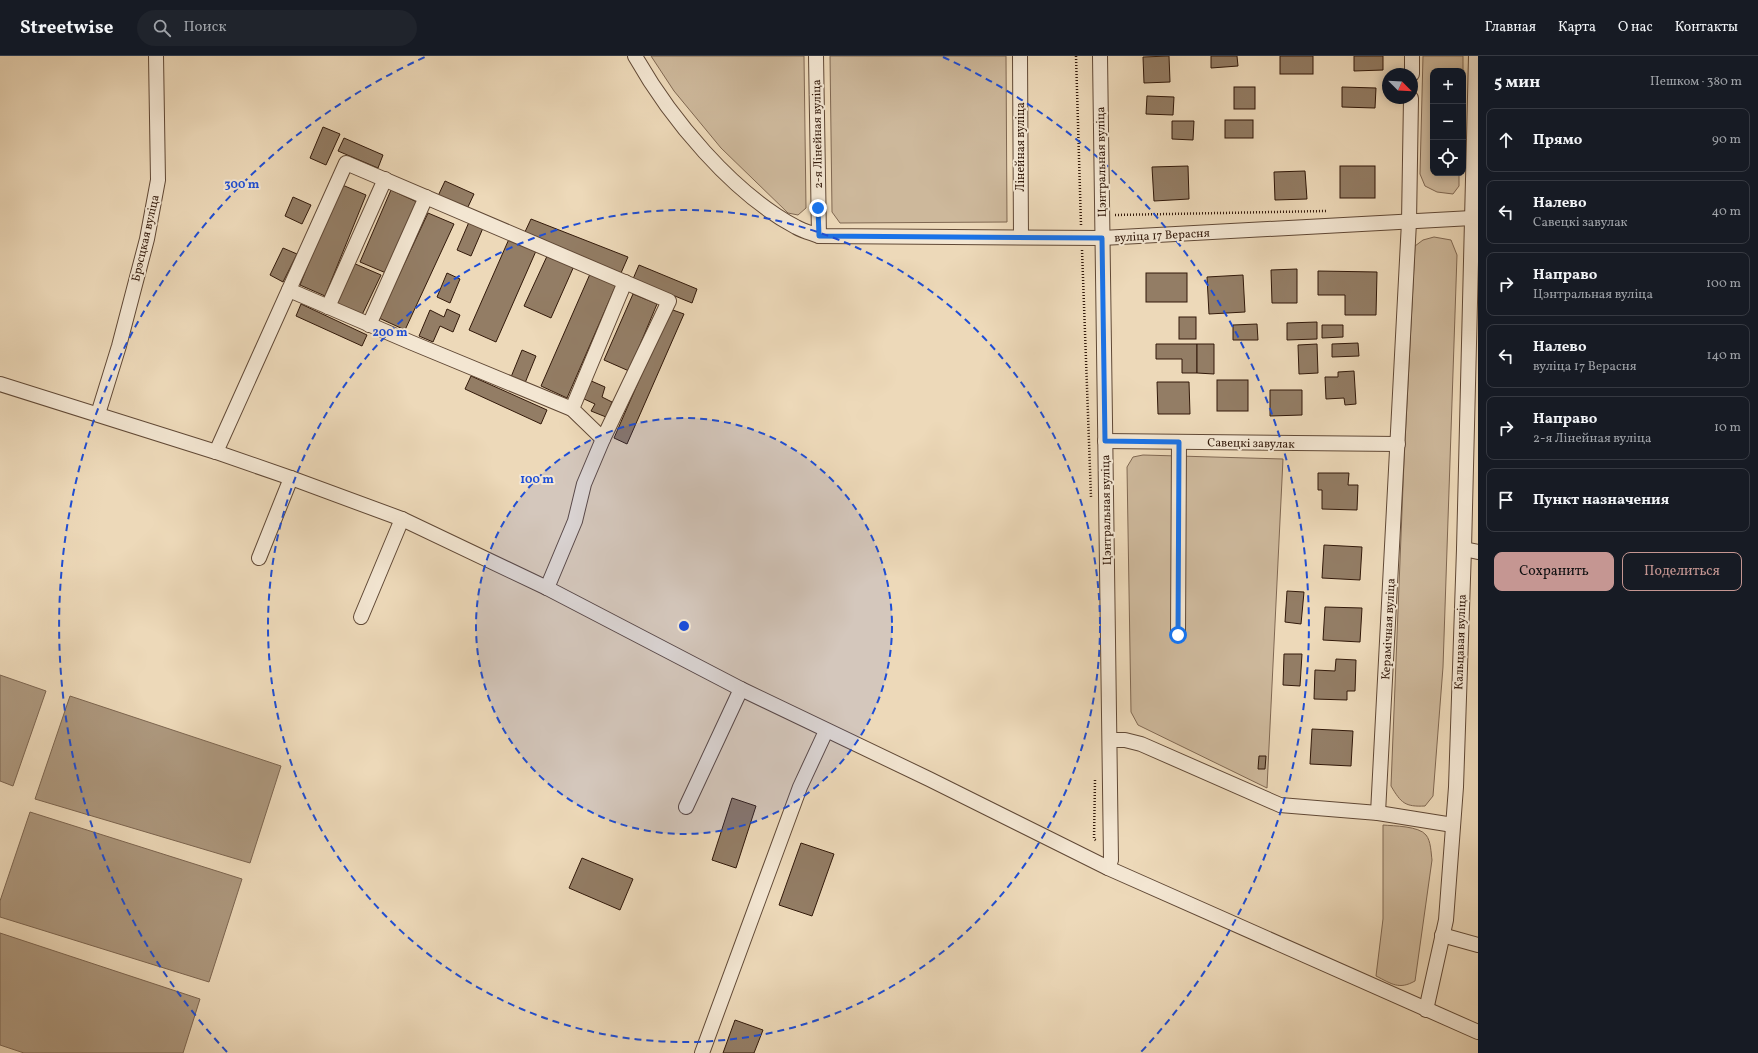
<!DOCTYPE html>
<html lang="ru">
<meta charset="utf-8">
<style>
:root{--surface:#171b24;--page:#20242c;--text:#f1f3f6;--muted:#9ea1a6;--line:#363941;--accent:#c59692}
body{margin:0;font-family:Vollkorn,serif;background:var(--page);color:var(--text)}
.controls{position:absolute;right:12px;top:12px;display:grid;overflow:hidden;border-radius:8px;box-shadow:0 2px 10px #0003}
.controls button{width:36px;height:36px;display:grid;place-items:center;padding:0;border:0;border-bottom:1px solid var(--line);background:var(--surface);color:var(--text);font:20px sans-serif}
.compass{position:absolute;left:1382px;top:12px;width:36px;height:36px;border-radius:50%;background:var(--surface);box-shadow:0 2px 10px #0003;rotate:114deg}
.stop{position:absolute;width:12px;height:12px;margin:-9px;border:3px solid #1a73e8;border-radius:50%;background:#fff}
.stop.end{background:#1a73e8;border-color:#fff;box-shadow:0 1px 4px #0008}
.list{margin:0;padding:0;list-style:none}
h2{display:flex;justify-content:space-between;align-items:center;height:52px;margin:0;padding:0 16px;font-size:17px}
h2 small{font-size:13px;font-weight:400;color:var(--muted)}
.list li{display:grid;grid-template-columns:26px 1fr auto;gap:12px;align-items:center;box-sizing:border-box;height:64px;margin:0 8px 8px;padding:0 8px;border:1px solid var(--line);border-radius:8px}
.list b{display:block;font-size:15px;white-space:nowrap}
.list p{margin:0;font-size:13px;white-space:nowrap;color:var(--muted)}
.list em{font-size:13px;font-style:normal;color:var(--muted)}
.actions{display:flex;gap:8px;padding:12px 16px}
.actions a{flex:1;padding:9px 0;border:1px solid var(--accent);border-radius:8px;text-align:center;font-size:14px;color:var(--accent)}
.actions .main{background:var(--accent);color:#111}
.icon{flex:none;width:22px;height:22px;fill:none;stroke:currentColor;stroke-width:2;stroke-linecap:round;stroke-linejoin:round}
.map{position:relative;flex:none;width:1478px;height:997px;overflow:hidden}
header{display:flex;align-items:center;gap:24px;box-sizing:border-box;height:56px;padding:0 20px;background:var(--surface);border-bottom:1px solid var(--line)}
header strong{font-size:19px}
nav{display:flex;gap:22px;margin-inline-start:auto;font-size:14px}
.search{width:280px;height:36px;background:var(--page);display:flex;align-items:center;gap:10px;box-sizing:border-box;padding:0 14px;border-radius:22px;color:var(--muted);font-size:15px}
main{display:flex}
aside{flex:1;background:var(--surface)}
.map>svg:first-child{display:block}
</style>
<header>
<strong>Streetwise</strong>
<div class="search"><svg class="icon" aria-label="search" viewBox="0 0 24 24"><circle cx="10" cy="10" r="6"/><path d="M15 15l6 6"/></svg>Поиск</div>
<nav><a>Главная</a><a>Карта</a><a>О нас</a><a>Контакты</a></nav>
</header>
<main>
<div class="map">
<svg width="1478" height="997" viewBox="0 0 1478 997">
<rect width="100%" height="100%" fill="#edd9b9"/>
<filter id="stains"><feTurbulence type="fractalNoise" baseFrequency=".005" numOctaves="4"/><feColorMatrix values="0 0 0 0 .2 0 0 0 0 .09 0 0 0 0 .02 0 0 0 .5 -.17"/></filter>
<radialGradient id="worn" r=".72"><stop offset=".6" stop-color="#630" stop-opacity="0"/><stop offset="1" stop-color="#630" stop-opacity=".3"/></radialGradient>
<g fill="#cdb89b" stroke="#806852">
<path d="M651,0h153l2,152 -8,7 -10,-2 -67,-65 -47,-57z"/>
<path d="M830,0h176l1,166 -167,1 -8,-11z"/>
<path d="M1423,0h40v15h-30v102h26v13l-6,8 -16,-2 -12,-6 -5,-12z"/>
<path d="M1434,181l17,3 6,15 -14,412 -10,129 -8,10c-20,1 -24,-3 -34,-20l13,-325 11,-215 8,-6z"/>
<path d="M1143,399l140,4 -16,329 -129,-63 -7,-13 -4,-245 6,-10z"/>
<path d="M1383,769c11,1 36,1 43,10 5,6 5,18 6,25l-17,121c-16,9 -23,3 -39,-5l7,-57z"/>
</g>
<g fill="#ad987e" stroke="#7c6550">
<path d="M0,619l46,16 -33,95 -13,-5z"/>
<path d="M70,640l211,70 -31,97 -215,-64z"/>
<path d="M30,756l212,67 -33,103 -209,-65v-16z"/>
<path d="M0,877l200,66 -17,54h-159l-24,-8z"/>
</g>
<g fill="#937d65" stroke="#32190a">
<path d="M1169,0l1,26 -26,1 -1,-26z"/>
<path d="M1211,0h26l1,10 -27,2z"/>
<rect x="1280" y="0" width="33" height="18"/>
<path d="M1354,0h29v14l-29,1z"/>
<rect x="1234" y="31" width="21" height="22"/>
<path d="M1342,31l34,1 -1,20 -33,-1z"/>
<path d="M1147,40l27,1 -1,18 -27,-1z"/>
<rect x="1225" y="64" width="28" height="18"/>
<path d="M1172,65h22l-1,19 -21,-1z"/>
<path d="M323,71l17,7 -14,31 -16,-7z"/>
<path d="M344,82l39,17 -5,13 -40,-17z"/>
<path d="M1188,110l1,33 -35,2 -2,-34z"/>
<rect x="1340" y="110" width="35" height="32"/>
<path d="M1305,115l2,28 -32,1 -1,-28z"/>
<path d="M445,125l29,13 -7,15 -29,-13z"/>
<path d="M340,128l26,11 -41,101 -25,-11z"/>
<path d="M391,134l26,12 -31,71 -26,-11z"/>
<path d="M293,141l18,8 -9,19 -17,-8z"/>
<path d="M428,157l26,11 -49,106 -26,-12z"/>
<path d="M531,163l97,38 -7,16 -97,-39z"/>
<path d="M469,166l14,6 -12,28 -14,-6z"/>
<path d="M509,183l27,12 -40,91 -27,-12z"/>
<path d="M283,192l14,6 -14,28 -13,-7z"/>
<path d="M548,198l26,12 -23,52 -27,-12z"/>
<path d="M353,207l28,12 -20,42 -27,-13z"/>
<path d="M639,209l58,24 -5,14 -59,-24z"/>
<path d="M1297,213v34h-25l-1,-33z"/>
<path d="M1318,215l59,1 -1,43h-31v-20h-27z"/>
<path d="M447,217l13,6 -10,24 -13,-6z"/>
<rect x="1146" y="217" width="41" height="29"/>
<path d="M590,218l26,11 -49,113 -26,-12z"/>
<path d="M1243,219l2,37 -36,2 -2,-37z"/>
<path d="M633,238l24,10 -28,67 -25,-11z"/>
<path d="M301,248l66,31 -5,11 -66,-30z"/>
<path d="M447,253l13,6 -7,17 -13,-6 -7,16 -14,-6 11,-26 14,7z"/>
<path d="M670,253l14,5 -57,130 -13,-6z"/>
<rect x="1179" y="261" width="17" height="22"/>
<path d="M1317,266v17l-30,1v-17z"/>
<path d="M1257,268l1,16h-25v-15z"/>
<path d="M1322,269h21v12l-21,1z"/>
<path d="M1358,287l1,13 -27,1v-13z"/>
<path d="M1156,288h41v29h-15v-14h-26z"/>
<path d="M1197,288h17v30l-17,-1z"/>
<path d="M1317,288l1,29 -19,1 -1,-29z"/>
<path d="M522,294l14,6 -11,27 -14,-6z"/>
<path d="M1354,315l2,33 -11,1 -1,-7 -18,1 -1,-22h13v-5z"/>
<path d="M471,320l76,34 -6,14 -76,-35z"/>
<path d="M589,324l16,7 -3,10 10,5 -6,15 -15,-6 4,-7 -13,-6z"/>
<rect x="1217" y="324" width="31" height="31"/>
<path d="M1157,326h32l1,32h-32z"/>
<path d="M1270,334h32v25l-32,1z"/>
<path d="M1318,417h31l-1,12h10l-1,25 -35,-1v-19h-4z"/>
<path d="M1324,489l38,2 -2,33 -38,-2z"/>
<path d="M1287,535l17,1 -3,32 -16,-2z"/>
<path d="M1325,551l37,1 -2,34 -37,-2z"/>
<path d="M1284,598h18l-2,32 -17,-1z"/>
<path d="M1336,603l20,1 -1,31h-8v9l-33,-1 1,-29 20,1z"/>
<path d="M1312,673l41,2 -2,35 -41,-2z"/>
<path d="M1259,700h7l-1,13h-7z"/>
<path d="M732,742l24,8 -20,62 -24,-8z"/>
<path d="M801,787l33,11 -22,62 -33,-11z"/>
<path d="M582,802l51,21 -13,31 -51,-22z"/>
<path d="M735,964l28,10 -9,23h-31z"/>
</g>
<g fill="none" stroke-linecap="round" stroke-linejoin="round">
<defs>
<g id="minor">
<path d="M635,0c35,62 97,137 161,171 7,4 15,6 23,9l283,2 370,-20 6,1"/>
<path d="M816,0l3,180"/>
<path d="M1020,0l1,181"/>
<path d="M1100,0l11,804 -3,8"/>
<path d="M1412,18v-18"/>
<path d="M289,234l121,52 162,67"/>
<path d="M328,251l57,-128"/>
<path d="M369,269l57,-128"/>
<path d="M0,328l216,68 75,26 111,41 145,69 194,101 188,90 179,89 370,164"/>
<path d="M98,358l21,-68 28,-107 11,-59 -2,-124"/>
<path d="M603,383l-31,-30 53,-127"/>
<path d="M1105,385l293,3"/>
<path d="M216,396l130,-289 323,138 -66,138 -19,45 -9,37 -28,67"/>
<path d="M1464,493l14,3"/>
<path d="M259,502l32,-80"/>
<path d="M361,561l41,-98"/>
<path d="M1178,579l1,-193"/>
<path d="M1110,684h15l16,4 139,61 98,8 75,12"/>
<path d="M686,751l55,-118"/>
<path d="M1378,757l31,-591 2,-124"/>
<path d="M1442,879l36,10"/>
<path d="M1426,954l20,-90 10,-133 8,-238 12,-493"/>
<path d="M702,997l98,-266 26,-56"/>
</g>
</defs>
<use href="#minor" stroke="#614936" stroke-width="16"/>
<g stroke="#32190a" stroke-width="2.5" stroke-dasharray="1 2" stroke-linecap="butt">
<path d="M1076,0l5,169"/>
<path d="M1115,159l211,-4"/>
<path d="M1082,194l9,247"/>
<path d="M1095,724l-1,59 3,2"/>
</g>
<use href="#minor" stroke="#f3e6d2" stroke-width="14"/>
</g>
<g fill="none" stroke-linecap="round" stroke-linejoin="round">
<path stroke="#1a73e8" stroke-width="5" d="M818,152l1,28 283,2 3,203 74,1 -1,193"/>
</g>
<circle cx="684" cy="570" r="208" fill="#1d4ed8" fill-opacity=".12"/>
<g fill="none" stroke="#1d4ed8" stroke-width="2" stroke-dasharray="7 5">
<circle cx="684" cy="570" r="208"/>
<circle cx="684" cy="570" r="416"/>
<path d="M227 996A625 625 0 0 1 425 1M943 1A625 625 0 0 1 1141 996"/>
</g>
<g text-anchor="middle" stroke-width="4" stroke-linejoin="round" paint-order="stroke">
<g font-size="12" fill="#32190a" stroke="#f3e6d2">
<text transform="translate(817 78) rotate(-91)" y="4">2-я Лінейная вуліца</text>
<text transform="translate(1020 91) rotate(-90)" y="4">Лінейная вуліца</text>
<text transform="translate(1101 106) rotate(-91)" y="4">Цэнтральная вуліца</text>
<text transform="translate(1162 179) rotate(-3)" y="4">вуліца 17 Верасня</text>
<text transform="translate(145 182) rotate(-77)" y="4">Брэсцкая вуліца</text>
<text transform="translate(1251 387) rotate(1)" y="4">Савецкі завулак</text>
<text transform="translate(1106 454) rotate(-91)" y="4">Цэнтральная вуліца</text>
<text transform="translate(1388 573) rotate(-87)" y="4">Керамічная вуліца</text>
<text transform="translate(1460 586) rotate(-88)" y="4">Кальцавая вуліца</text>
</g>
</g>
<circle cx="684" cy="570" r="6" fill="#1d4ed8" stroke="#f3e6d2" stroke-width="2"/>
<g font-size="12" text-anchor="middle" font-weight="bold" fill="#1d4ed8" stroke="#f3e6d2" stroke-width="4" stroke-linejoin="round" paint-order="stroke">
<text x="242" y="132">300 m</text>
<text x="390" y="280">200 m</text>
<text x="537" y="427">100 m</text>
</g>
<rect width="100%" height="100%" filter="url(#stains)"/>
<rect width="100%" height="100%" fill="url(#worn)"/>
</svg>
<div class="controls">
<button>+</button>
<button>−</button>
<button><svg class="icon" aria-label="locate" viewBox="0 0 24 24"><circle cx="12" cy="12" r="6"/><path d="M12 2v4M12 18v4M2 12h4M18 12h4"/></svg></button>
</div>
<svg class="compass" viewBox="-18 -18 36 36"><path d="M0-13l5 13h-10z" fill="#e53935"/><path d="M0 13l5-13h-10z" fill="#9ea1a6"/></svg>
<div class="stop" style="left:1178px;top:579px"></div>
<div class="stop end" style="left:818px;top:152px"></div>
</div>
<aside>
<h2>5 мин<small>Пешком · 380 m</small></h2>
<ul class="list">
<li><svg class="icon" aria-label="ahead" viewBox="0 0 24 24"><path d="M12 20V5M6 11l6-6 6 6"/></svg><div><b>Прямо</b></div><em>90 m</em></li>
<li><svg class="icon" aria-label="left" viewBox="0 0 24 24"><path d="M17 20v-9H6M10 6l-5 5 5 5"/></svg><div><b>Налево</b><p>Савецкі завулак</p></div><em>40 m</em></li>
<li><svg class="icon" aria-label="right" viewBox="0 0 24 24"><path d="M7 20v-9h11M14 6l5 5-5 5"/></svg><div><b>Направо</b><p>Цэнтральная вуліца</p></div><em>100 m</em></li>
<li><svg class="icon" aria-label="left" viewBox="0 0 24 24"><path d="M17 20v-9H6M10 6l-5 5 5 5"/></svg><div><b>Налево</b><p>вуліца 17 Верасня</p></div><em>140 m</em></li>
<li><svg class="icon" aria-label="right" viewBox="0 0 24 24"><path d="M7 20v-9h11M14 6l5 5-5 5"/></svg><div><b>Направо</b><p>2-я Лінейная вуліца</p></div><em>10 m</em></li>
<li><svg class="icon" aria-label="arrive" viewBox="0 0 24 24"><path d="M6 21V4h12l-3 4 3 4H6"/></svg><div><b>Пункт назначения</b></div></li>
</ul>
<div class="actions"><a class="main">Сохранить</a><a>Поделиться</a></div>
</aside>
</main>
